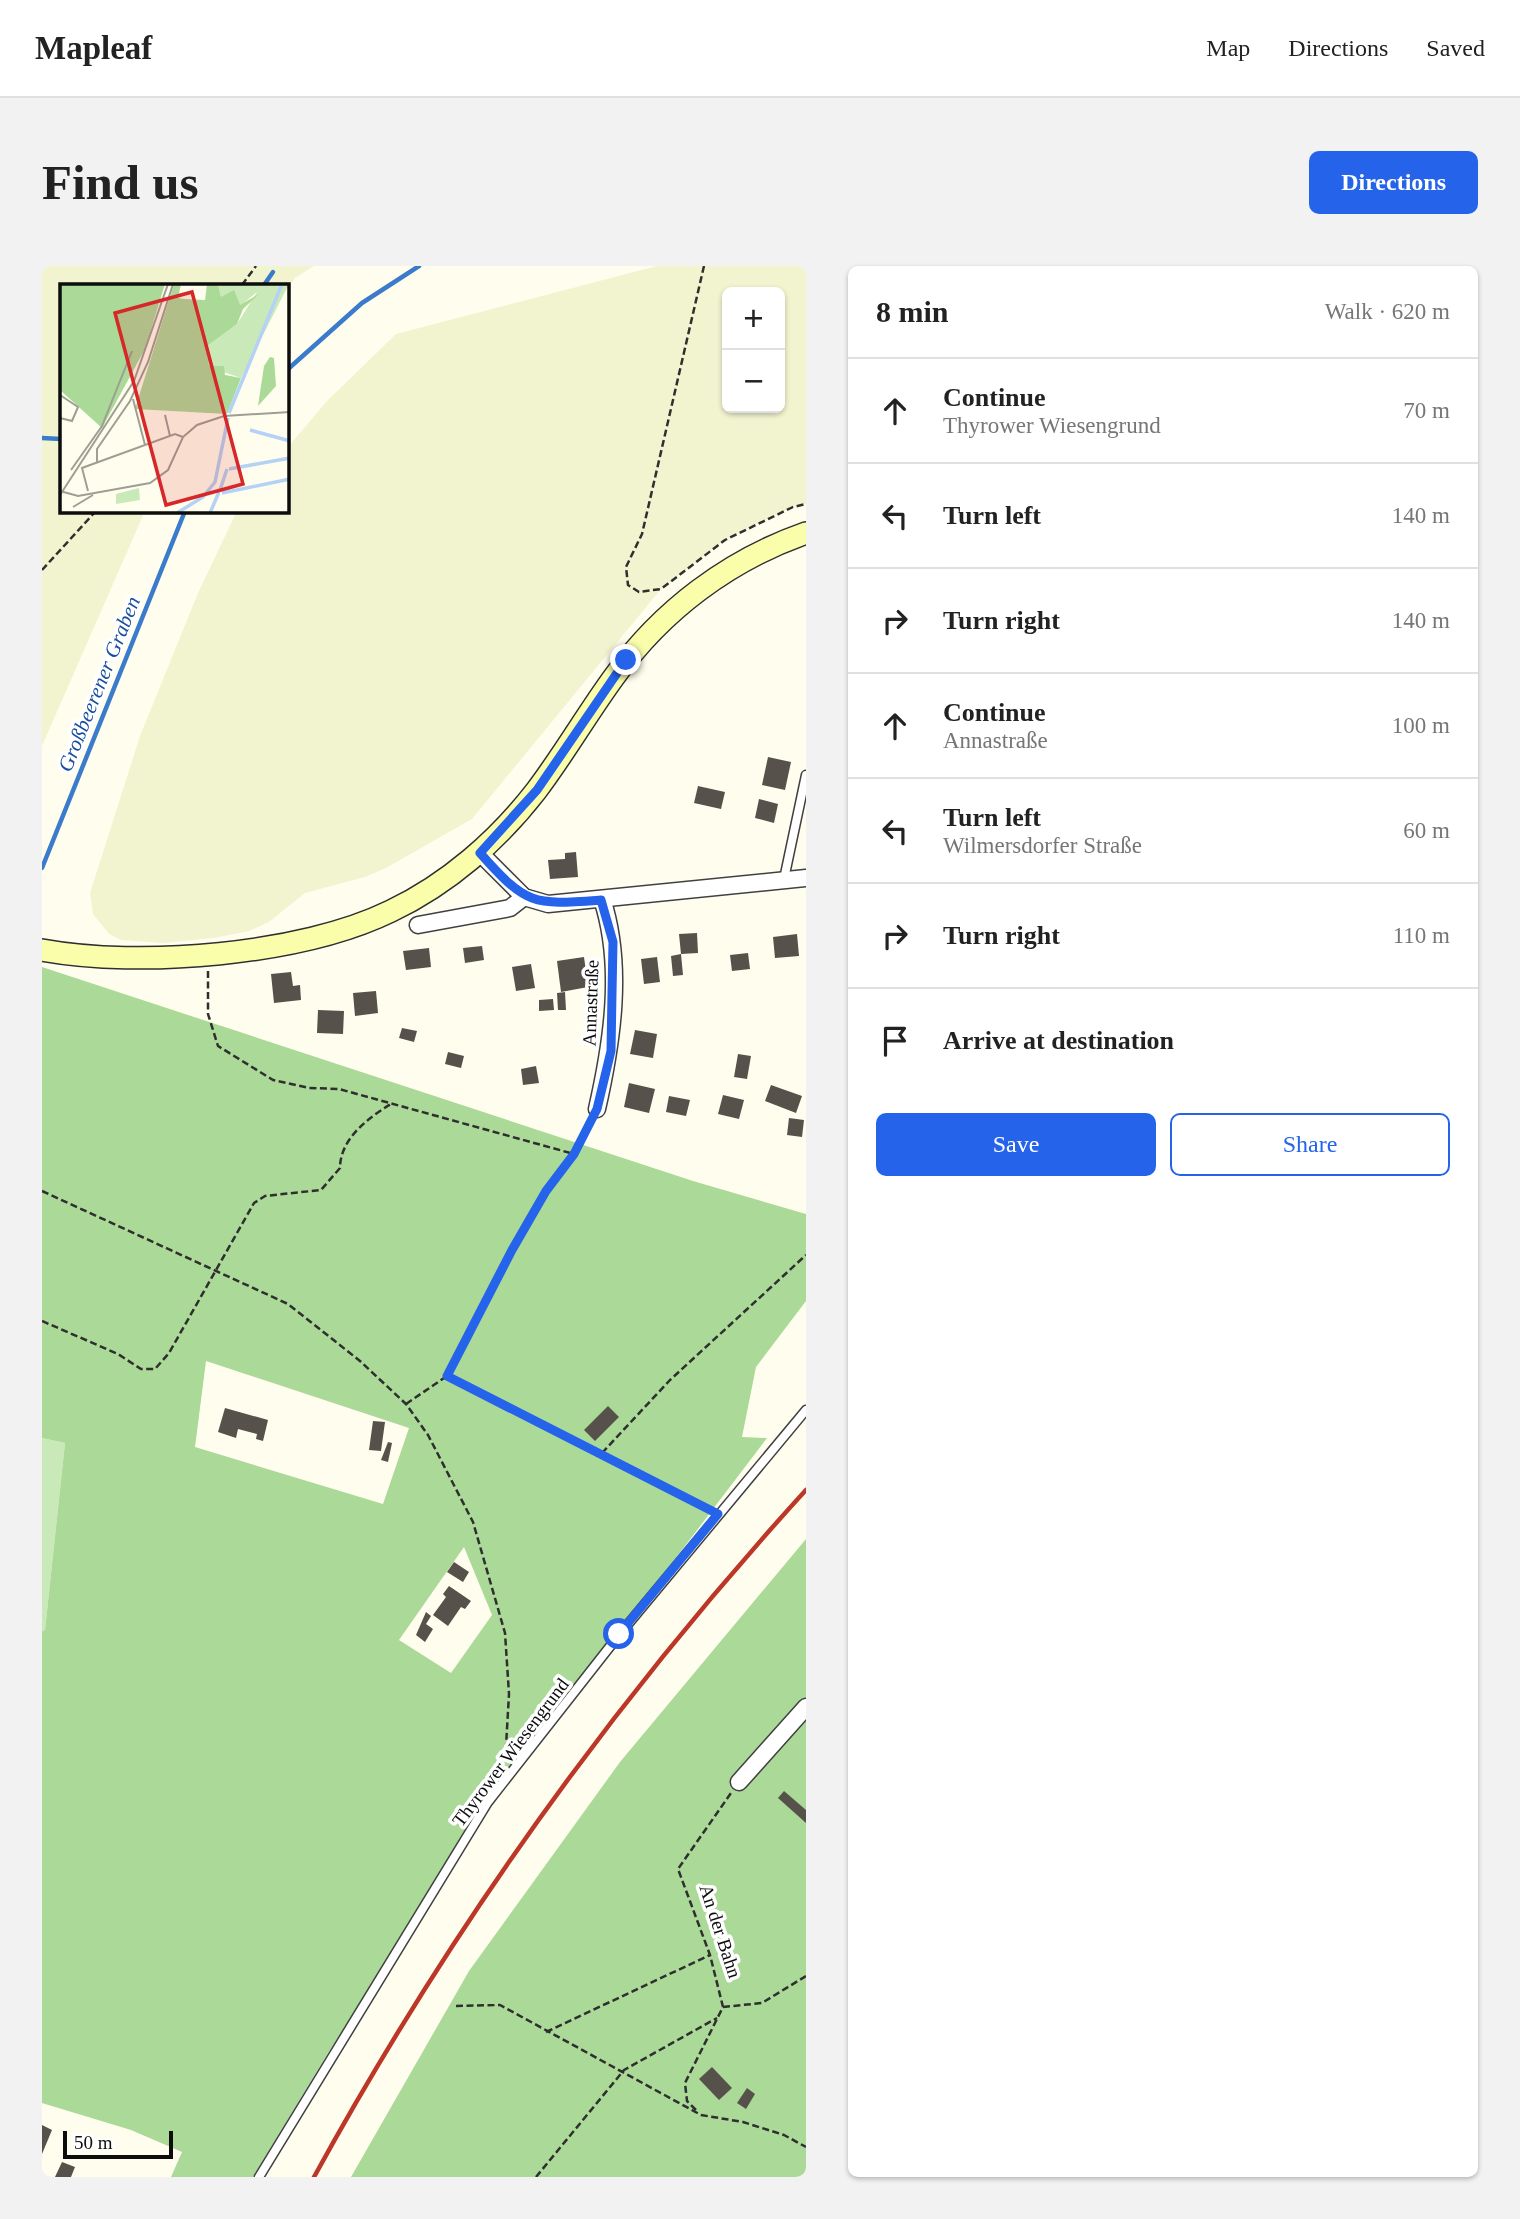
<!DOCTYPE html>
<meta charset="utf-8">
<style>
:root{--surface:#fff;--page:#f2f2f2;--text:#222;--muted:#767676;--line:#e0e0e0;--accent:#2563eb}
body{margin:0;font-family:Georgia,serif;background:var(--page);color:var(--text)}
.controls{position:absolute;right:21px;top:21px;display:grid;overflow:hidden;border-radius:10px;box-shadow:0 2px 5px #0004}
.controls button{width:63px;height:63px;display:grid;place-items:center;padding:0;border:0;border-bottom:2px solid var(--line);background:var(--surface);color:var(--text);font:35px sans-serif}
.scale{position:absolute;left:21px;bottom:18px;width:110px;box-sizing:border-box;padding-left:7px;border:4px solid #0d0d0d;border-top:0;font-size:19px;line-height:24px;white-space:nowrap;color:#0d0d0d;-webkit-text-stroke:5px #fff;paint-order:stroke}
.stop{position:absolute;width:21px;height:21px;margin:-16px;border:5px solid #2563eb;border-radius:50%;background:#fff}
.stop.end{background:#2563eb;border-color:#fff;box-shadow:0 2px 7px #0008}
.list{margin:0;padding:0;list-style:none}
h2{display:flex;justify-content:space-between;align-items:center;height:91px;margin:0;padding:0 28px;font-size:30px}
h2 small{font-size:23px;font-weight:400;color:var(--muted)}
.list li{display:grid;grid-template-columns:46px 1fr auto;gap:21px;align-items:center;box-sizing:border-box;height:105px;padding:0 28px;border-top:2px solid var(--line)}
.list b{display:block;font-size:26px;white-space:nowrap}
.list p{margin:0;font-size:23px;white-space:nowrap;color:var(--muted)}
.list em{font-size:23px;font-style:normal;color:var(--muted)}
.actions{display:flex;gap:14px;padding:21px 28px}
.actions a{flex:1;padding:16px 0;border:2px solid var(--accent);border-radius:10px;text-align:center;font-size:24px;color:var(--accent)}
.actions .main{background:var(--accent);color:#fff}
.icon{flex:none;width:38px;height:38px;fill:none;stroke:currentColor;stroke-width:2;stroke-linecap:round;stroke-linejoin:round}
.map{position:relative;flex:none;width:764px;height:1911px;overflow:hidden;border-radius:10px}
header{display:flex;align-items:center;gap:42px;box-sizing:border-box;height:98px;padding:0 35px;background:var(--surface);border-bottom:2px solid var(--line)}
header strong{font-size:33px}
nav{display:flex;gap:38px;margin-inline-start:auto;font-size:24px}
.intro{display:flex;align-items:center;justify-content:space-between;box-sizing:border-box;height:168px;padding:0 42px}
h1{margin:0;font-size:49px}
.button{padding:18px 32px;border-radius:10px;background:var(--accent);color:#fff;font-size:24px;font-weight:700}
main{display:flex;gap:42px;padding:0 42px}
aside{flex:1;background:var(--surface);border-radius:10px;box-shadow:0 2px 5px #0004}
.map>svg:first-child{display:block}
</style>
<header>
<strong>Mapleaf</strong>
<nav><a>Map</a><a>Directions</a><a>Saved</a></nav>
</header>
<div class="intro"><h1>Find us</h1><a class="button">Directions</a></div>
<main>
<div class="map">
<svg width="764" height="1911" viewBox="0 0 764 1911">
<rect width="100%" height="100%" fill="#fffeee"/>
<g fill="#f2f4cf" fill-rule="evenodd">
<path d="M0,0h272l-19,12 -8,12v-5h-226v226h84l-103,235z"/>
<path d="M615,0h149v238l-13,3 -68,33 -64,49 -189,230 -86,49 -21,9 -60,16 -36,29 -20,9 -35,7 -51,5 -42,-3 -12,-6 -16,-20 -3,-21 50,-157 58,-143 39,-82h50v-63l41,-48 68,-66zM685,26h53v116h-53z"/>
</g>
<path fill="#cae9b8" d="M0,1172l23,5 -20,187 -3,1z"/>
<g fill="#abd998" fill-rule="evenodd">
<path d="M0,701l651,214 113,33v87l-50,66 -14,70 25,1 -279,367 -160,248 -75,124h-82l11,-25 -51,-22 -89,-27v-472l3,-1 20,-187 -23,-5zM164,1095l203,67 -26,76 -188,-57zM422,1281l28,68 -41,58 -52,-33z"/>
<path d="M764,1273v638h-455l118,-206 151,-209z"/>
</g>
<g fill="none" stroke-linecap="round" stroke-linejoin="round">
<g stroke="#3b7bcc" stroke-width="4.5">
<path d="M222,19l9,-13"/>
<path d="M245,104l75,-67 57,-37"/>
<path d="M0,172l19,1"/>
<path d="M0,602l143,-357"/>
</g>
</g>
<g fill="#56514a">
<path d="M726,491l23,5 -6,28 -23,-5z"/>
<path d="M656,520l27,6 -4,17 -27,-6z"/>
<path d="M717,533l19,5 -4,19 -19,-5z"/>
<path d="M534,586l2,25 -28,2 -2,-19 17,-1v-6z"/>
<path d="M655,667l1,20 -17,1 -2,-20z"/>
<path d="M755,668l2,22 -24,2 -2,-21z"/>
<path d="M440,680l2,14 -19,3 -2,-15z"/>
<path d="M387,682l2,19 -25,3 -3,-19z"/>
<path d="M706,687l2,16 -18,2 -2,-16z"/>
<path d="M639,688l2,21 -10,1 -2,-20z"/>
<path d="M542,691l4,30 -27,5 -4,-31z"/>
<path d="M615,691l3,25 -16,2 -3,-25z"/>
<path d="M489,698l4,24 -19,3 -4,-24z"/>
<path d="M249,706l2,14 7,-1 1,15 -27,3 -3,-29z"/>
<path d="M334,725l2,22 -23,3 -2,-23z"/>
<path d="M523,726l1,18h-8l-1,-17z"/>
<path d="M511,733l1,11 -15,1v-11z"/>
<path d="M276,744l26,1 -1,23 -26,-1z"/>
<path d="M360,762l15,3 -3,11 -15,-4z"/>
<path d="M593,764l22,4 -4,24 -23,-4z"/>
<path d="M406,786l16,4 -3,12 -16,-4z"/>
<path d="M696,788l13,2 -4,23 -13,-2z"/>
<path d="M494,800l3,17 -16,2 -2,-16z"/>
<path d="M587,817l26,6 -6,24 -25,-6z"/>
<path d="M729,819l31,11 -6,17 -31,-12z"/>
<path d="M681,829l21,5 -5,19 -21,-5z"/>
<path d="M627,830l21,4 -4,16 -20,-4z"/>
<path d="M747,852l15,2 -2,17 -15,-2z"/>
<path d="M566,1140l11,11 -24,24 -11,-11z"/>
<path d="M183,1142l43,12 -5,21 -7,-2 1,-5 -19,-5 -2,9 -18,-6z"/>
<path d="M331,1155l12,1 -4,29 -12,-1z"/>
<path d="M346,1176l4,1 -4,19 -7,-2z"/>
<path d="M412,1296l15,10 -6,10 -16,-10z"/>
<path d="M407,1320l22,15 -6,8 -4,-2 -13,19 -15,-11 13,-18 -3,-3z"/>
<path d="M384,1346l5,4 -5,8 7,5 -8,13 -9,-7z"/>
<path d="M742,1525l22,19v13l-28,-25z"/>
<path d="M670,1801l20,21 -13,12 -20,-21z"/>
<path d="M705,1822l8,6 -9,15 -9,-6z"/>
<path d="M0,1859l10,5 -10,24z"/>
<path d="M20,1896l13,5 -4,10h-16z"/>
</g>
<g fill="none" stroke-linecap="round" stroke-linejoin="round">
<defs>
<g id="service">
<path d="M742,613l22,-104"/>
<path d="M217,1911l229,-375 131,-167 187,-225"/>
</g>
<g id="minor">
<path d="M438,587l44,44 24,7 258,-26"/>
<path d="M376,659l92,-17 14,-11"/>
<path d="M555,843c15,-66 27,-143 5,-210"/>
<path d="M697,1516l67,-75"/>
</g>
<path id="secondary" d="M0,684c98,18 259,5 349,-39 57,-27 107,-71 145,-120 28,-37 51,-77 78,-114 48,-67 115,-117 192,-144"/>
</defs>
<use href="#service" stroke="#404040" stroke-width="11"/>
<use href="#minor" stroke="#404040" stroke-width="19"/>
<use href="#secondary" stroke="#2f2f2f" stroke-width="24"/>
<g stroke="#2f2f2f" stroke-width="2.5" stroke-dasharray="7 3.5" stroke-linecap="butt">
<path d="M662,0l-62,268 -16,33 2,18 11,7 22,-3 64,-49 68,-33 13,-3"/>
<path d="M200,19l14,-19"/>
<path d="M0,304l54,-59"/>
<path d="M166,705v43l10,32 55,34 36,8 30,1 235,65"/>
<path d="M0,925l246,113 72,57 46,43 22,31 45,87 32,111 4,61 -3,52 -8,24"/>
<path d="M0,1055l76,33 23,15h14l14,-16 85,-150 11,-7 56,-6 19,-22c0,-29 28,-50 51,-64"/>
<path d="M405,1110l262,134"/>
<path d="M364,1138l41,-28 65,-126 34,-59 28,-37 17,-33"/>
<path d="M560,1187l68,-73 136,-125"/>
<path d="M414,1740l44,-1 201,110 42,7 41,13 22,12"/>
<path d="M681,1741l39,-4 44,-27"/>
<path d="M504,1766l164,-77"/>
<path d="M654,1844l-9,-9 -2,-18 38,-76 -13,-52 -32,-86 53,-76"/>
<path d="M494,1911l88,-107 93,-52"/>
</g>
<use href="#service" stroke="#fff" stroke-width="8"/>
<use href="#minor" stroke="#fff" stroke-width="16"/>
<use href="#secondary" stroke="#fafeaa" stroke-width="21"/>
<path stroke="#bc3727" stroke-width="4.5" d="M272,1911c135,-246 302,-479 492,-687"/>
</g>
<g fill="none" stroke-linecap="round" stroke-linejoin="round">
<path stroke="#2563eb" stroke-width="9" d="M577,1368l99,-120 -271,-138 65,-126 34,-59 28,-37 23,-45 14,-58 1,-58 1,-51 -12,-42c-68,5 -74,6 -121,-47l57,-63 89,-130"/>
</g>
<g text-anchor="middle" stroke-width="7" stroke-linejoin="round" paint-order="stroke">
<g font-size="19" fill="#0d0d0d" stroke="#fff">
<text transform="translate(548 737) rotate(-88)" y="7">Annastraße</text>
<text transform="translate(468 1486) rotate(-53)" y="7">Thyrower Wiesengrund</text>
<text transform="translate(679 1665) rotate(72)" y="7">An der Bahn</text>
</g>
<g font-size="21" font-style="italic" fill="#184e9e" stroke="#fff">
<text transform="translate(57 418) rotate(-68)" y="7">Großbeerener Graben</text>
</g>
</g>
<g transform="translate(18 18)">
<rect width="229" height="229" fill="#fffeee"/>
<path d="M158,0h71l-48,94 -32,-11 -3,-20 31,-23 20,-32 -17,14 -19,-9zM79,204l1,12 -24,4v-10z" fill="#cae9b8"/>
<path d="M0,0h105l-20,65 -43,79 -42,-38zM114,0h7l-3,14 6,1 21,1 2,-16h11l3,13 13,-7 6,15 19,-11 -16,15 -6,15 -31,23 3,19h15l1,9 16,3 -14,36 -92,-5zM210,73l4,1 2,28 -18,20 6,-40z" fill="#abd998"/>
<path fill="none" stroke="#b3d2f5" stroke-width="3.5" d="M169,129l53,-129M190,146l40,11M169,185l61,-11M160,206l7,-21M162,209l68,-14M117,229l26,-16 12,-15 13,-64M150,229l9,-21"/>
<path fill="none" stroke="#9e9e94" stroke-width="2" d="M0,111l18,12 -6,14 -12,-3M73,115l12,46M105,131l5,21M37,178v-13l33,-48 18,-39 25,-78M11,186l31,-44 30,-75M0,207l18,5 72,-13 18,-13 15,-33 14,-12 27,-9 66,-4M28,207l-6,-23 93,-34 8,3M0,211l74,-114 34,-97M13,223l20,-12"/>
<path fill="#d62828" fill-opacity="0.15" stroke="#d62828" stroke-width="3.5" d="M132,8l51,192 -77,21 -51,-192z"/>
<rect width="229" height="229" fill="none" stroke="#0d0d0d" stroke-width="3.5"/>
</g>
</svg>
<div class="controls">
<button>+</button>
<button>−</button>
</div>
<div class="scale">50 m</div>
<div class="stop" style="left:577px;top:1368px"></div>
<div class="stop end" style="left:584px;top:394px"></div>
</div>
<aside>
<h2>8 min<small>Walk · 620 m</small></h2>
<ul class="list">
<li><svg class="icon" aria-label="ahead" viewBox="0 0 24 24"><path d="M12 20V5M6 11l6-6 6 6"/></svg><div><b>Continue</b><p>Thyrower Wiesengrund</p></div><em>70 m</em></li>
<li><svg class="icon" aria-label="left" viewBox="0 0 24 24"><path d="M17 20v-9H6M10 6l-5 5 5 5"/></svg><div><b>Turn left</b></div><em>140 m</em></li>
<li><svg class="icon" aria-label="right" viewBox="0 0 24 24"><path d="M7 20v-9h11M14 6l5 5-5 5"/></svg><div><b>Turn right</b></div><em>140 m</em></li>
<li><svg class="icon" aria-label="ahead" viewBox="0 0 24 24"><path d="M12 20V5M6 11l6-6 6 6"/></svg><div><b>Continue</b><p>Annastraße</p></div><em>100 m</em></li>
<li><svg class="icon" aria-label="left" viewBox="0 0 24 24"><path d="M17 20v-9H6M10 6l-5 5 5 5"/></svg><div><b>Turn left</b><p>Wilmersdorfer Straße</p></div><em>60 m</em></li>
<li><svg class="icon" aria-label="right" viewBox="0 0 24 24"><path d="M7 20v-9h11M14 6l5 5-5 5"/></svg><div><b>Turn right</b></div><em>110 m</em></li>
<li><svg class="icon" aria-label="arrive" viewBox="0 0 24 24"><path d="M6 21V4h12l-3 4 3 4H6"/></svg><div><b>Arrive at destination</b></div></li>
</ul>
<div class="actions"><a class="main">Save</a><a>Share</a></div>
</aside>
</main>
